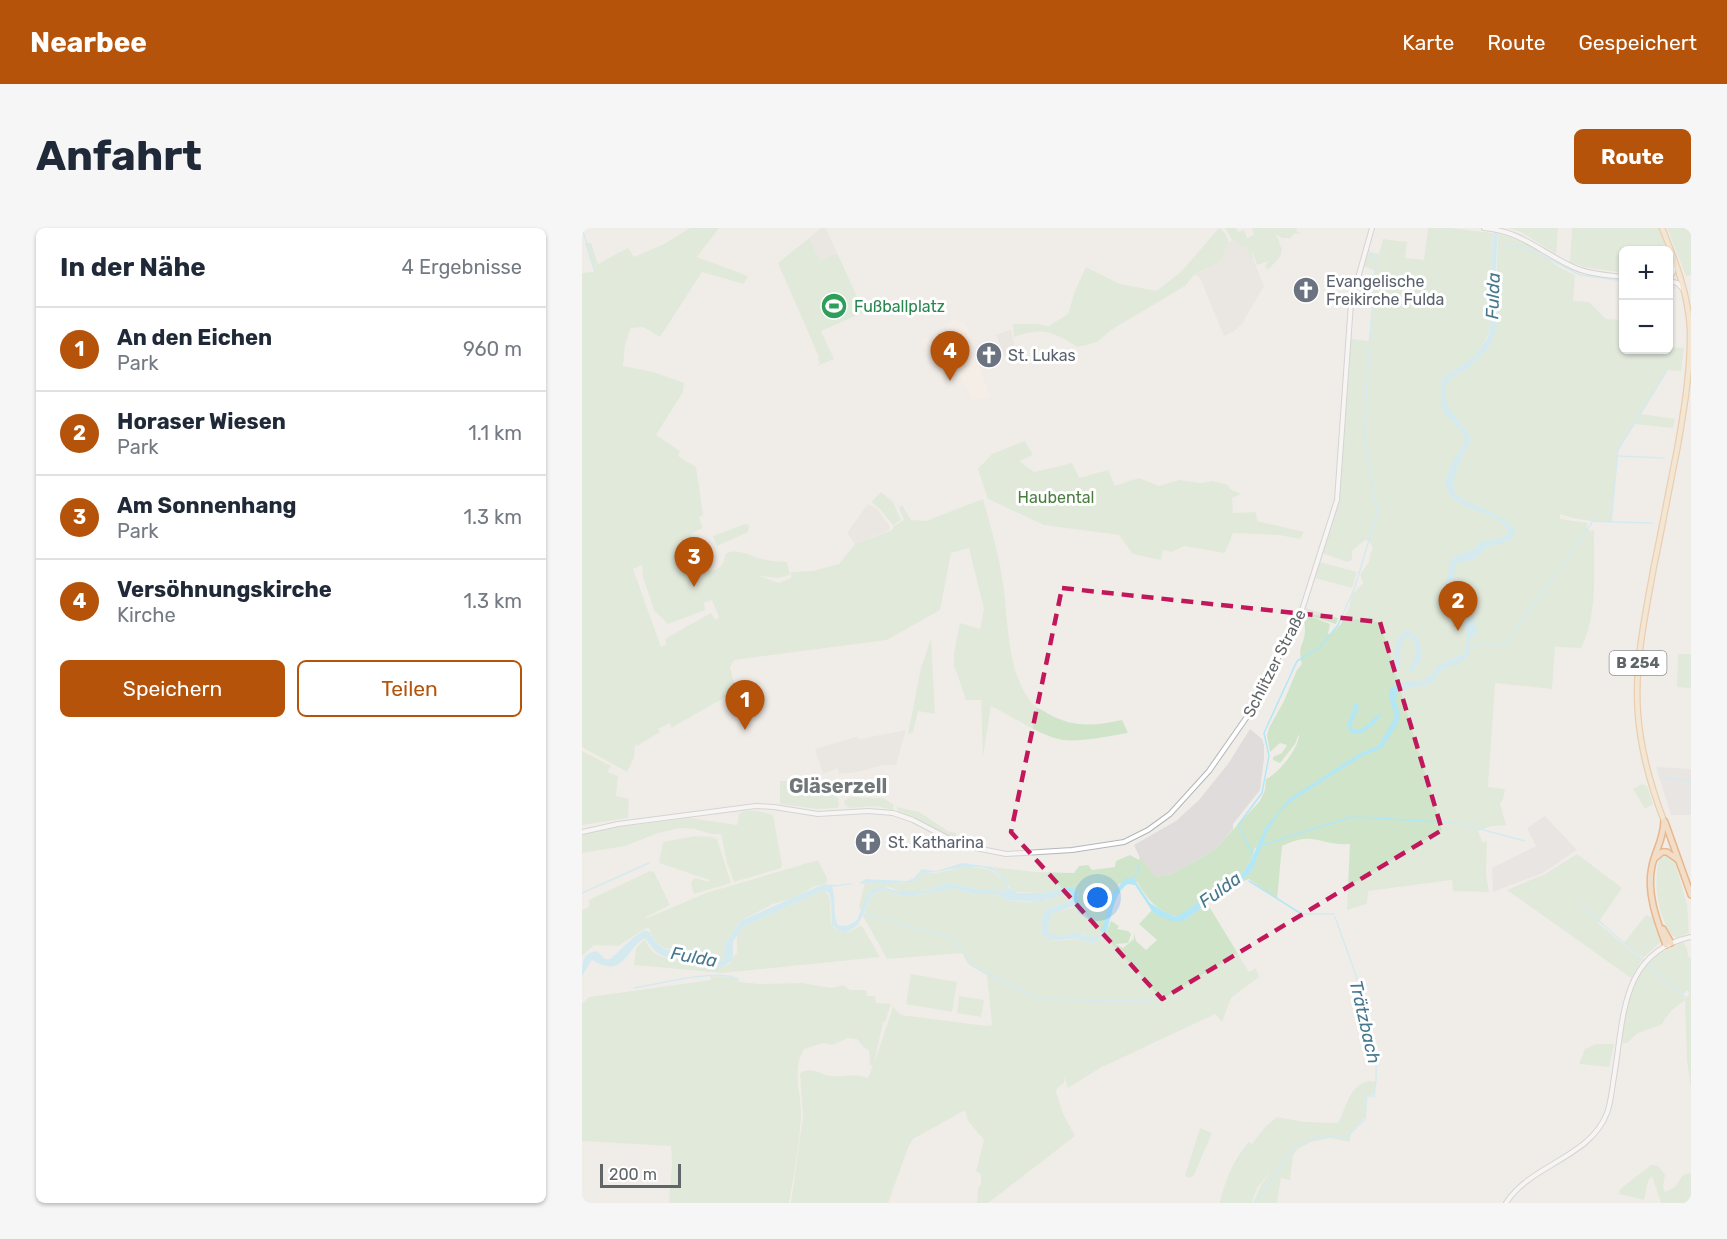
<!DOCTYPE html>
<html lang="de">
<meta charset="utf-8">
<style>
:root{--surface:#fff;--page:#f6f6f7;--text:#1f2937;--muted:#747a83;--line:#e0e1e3;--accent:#b45309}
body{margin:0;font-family:Rubik,sans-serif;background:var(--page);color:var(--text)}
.controls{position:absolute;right:18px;top:18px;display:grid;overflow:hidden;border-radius:9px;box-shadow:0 2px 4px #0004}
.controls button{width:54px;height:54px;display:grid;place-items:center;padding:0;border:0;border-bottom:2px solid var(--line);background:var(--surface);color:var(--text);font:30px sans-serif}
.scale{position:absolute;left:18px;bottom:15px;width:81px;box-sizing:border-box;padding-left:6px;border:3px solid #606567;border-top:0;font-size:16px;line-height:21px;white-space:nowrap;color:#606567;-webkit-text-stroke:4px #fff;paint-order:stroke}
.you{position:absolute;left:516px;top:670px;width:21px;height:21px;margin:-15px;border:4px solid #fff;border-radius:50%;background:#1a73e8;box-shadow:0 0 0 9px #1a73e833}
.badge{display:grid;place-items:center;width:39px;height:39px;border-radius:50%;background:var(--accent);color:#fff;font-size:20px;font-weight:700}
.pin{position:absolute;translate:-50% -50px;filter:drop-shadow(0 2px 3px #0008)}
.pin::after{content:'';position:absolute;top:32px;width:21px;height:18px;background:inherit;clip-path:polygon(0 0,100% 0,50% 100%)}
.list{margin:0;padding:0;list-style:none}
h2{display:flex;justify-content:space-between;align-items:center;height:78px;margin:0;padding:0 24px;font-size:26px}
h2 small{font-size:20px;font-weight:400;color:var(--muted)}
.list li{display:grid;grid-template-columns:39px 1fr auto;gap:18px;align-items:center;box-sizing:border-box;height:84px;padding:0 24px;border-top:2px solid var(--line)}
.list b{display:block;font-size:22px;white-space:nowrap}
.list p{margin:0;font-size:20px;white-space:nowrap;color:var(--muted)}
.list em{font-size:20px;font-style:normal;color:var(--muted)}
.actions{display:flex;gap:12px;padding:18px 24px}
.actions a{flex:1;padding:14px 0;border:2px solid var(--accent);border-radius:9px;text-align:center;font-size:21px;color:var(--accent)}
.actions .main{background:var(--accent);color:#fff}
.map{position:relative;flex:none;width:1109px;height:975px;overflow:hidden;border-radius:9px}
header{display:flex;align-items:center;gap:36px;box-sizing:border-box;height:84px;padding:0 30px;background:var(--accent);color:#fff}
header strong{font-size:28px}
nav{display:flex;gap:33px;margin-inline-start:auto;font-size:21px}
.intro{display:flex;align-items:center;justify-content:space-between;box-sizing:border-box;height:144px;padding:0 36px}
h1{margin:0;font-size:42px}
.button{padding:15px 27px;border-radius:9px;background:var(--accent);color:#fff;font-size:21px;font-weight:700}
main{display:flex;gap:36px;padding:0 36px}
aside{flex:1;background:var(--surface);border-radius:9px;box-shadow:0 2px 4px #0004}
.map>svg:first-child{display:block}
</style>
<header>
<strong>Nearbee</strong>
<nav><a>Karte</a><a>Route</a><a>Gespeichert</a></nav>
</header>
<div class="intro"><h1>Anfahrt</h1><a class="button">Route</a></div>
<main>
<aside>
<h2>In der Nähe<small>4 Ergebnisse</small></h2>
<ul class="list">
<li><span class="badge">1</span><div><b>An den Eichen</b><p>Park</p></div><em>960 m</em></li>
<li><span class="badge">2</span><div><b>Horaser Wiesen</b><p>Park</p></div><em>1.1 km</em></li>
<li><span class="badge">3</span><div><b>Am Sonnenhang</b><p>Park</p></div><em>1.3 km</em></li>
<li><span class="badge">4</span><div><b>Versöhnungskirche</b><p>Kirche</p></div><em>1.3 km</em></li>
</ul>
<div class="actions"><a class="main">Speichern</a><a>Teilen</a></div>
</aside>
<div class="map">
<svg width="1109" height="975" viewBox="0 0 1109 975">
<rect width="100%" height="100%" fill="#f0ede9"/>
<path fill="#fbf0e3" d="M373,92h3l2,3 4,-2 10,24 -2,1 18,51 -4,2 -15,-1 -13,-28 -18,8 -18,-35v-2l4,-2h3l3,5 8,-4 7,16 3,1 8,-3 -12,-30z"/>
<g fill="#dfdcdb">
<path d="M668,501l12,10 2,6v14l-4,31 -27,34v5l-19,21 -42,24 -16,3 -16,-19 -6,-13 42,-24 23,-21 29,-36z"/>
<path d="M1074,539l35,2v46h-20z"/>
<path d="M963,588l32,34 -34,23 -50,19 -1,-24 44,-22 -9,-18z"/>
</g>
<g fill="#e3deda">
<path d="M239,0h5l11,25 -17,8 -11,-23z"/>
<path d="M650,12l9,7 4,-1 6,13 2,-1 11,28 -22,38 -9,8 -9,4 -24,-58 -5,-3 25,-13 9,-20z"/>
<path d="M429,101l5,24 5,7 -12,5 -13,-30z"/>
<path d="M286,276l9,5 13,18 -1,3 -34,14 -8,-11z"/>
<path d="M324,502l-10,35h-12l-27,7 -18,2 -1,-6 -15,6 -8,-25 41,-12 4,2z"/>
</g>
<g fill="#cfe4c9" fill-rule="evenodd">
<path d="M108,0h29l-22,29 51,19 -4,8 -42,-12 -42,65 -17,-10 -12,1 -6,16 -2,22 30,6 31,11 -1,9 -27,43 24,16 -2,5 18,11 7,48 -4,2 4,11 -13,6 7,6 -20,10 4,9 11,-4 10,4 4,9 6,3c9,-3 12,-7 13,-17 12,-7 25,2 37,5 8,2 17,3 25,3l3,13 -11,3 -20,-2 20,7 12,-5v-6l22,-1 26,-7 16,-20 37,-14 2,-4 10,-6 -5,-12 3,-3 9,15 15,1 57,-22c8,28 16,56 20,85 6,38 3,87 29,119 3,4 10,7 15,10 25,15 48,13 75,7l6,13c-20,3 -44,9 -65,7 -19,-2 -53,-25 -72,-34l-8,51 -2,-57h-15l-12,-35v-12l6,-30 20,6 4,-20 -15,-61 -18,5 -11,57 -53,30 -153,20 -4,7 6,24 -65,37 -1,-5 -12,6 2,3 -23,14 -2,-2 -1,14 -7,14 -45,-25v-474l12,-1 -9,-29h6l7,21 30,-16 6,9 30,-13zM60,337l1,12 11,33 14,14 37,-14 -1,-7 8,-3 7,17 -4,3 -4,-7 -46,26 1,5 -5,3 -28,-78z"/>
<path d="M637,0l7,6 3,8 -9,20 -26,13 -9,11 -74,44 -14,12 -19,5c-27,-16 -34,-20 -64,-10l-1,-13h23l13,2 19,-12 7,-23 11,-24 34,17 36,7 25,-19z"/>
<path d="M643,0h11l2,4 6,-2 3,8 7,-3 -2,-7h45l-1,3 5,2 -8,1 -3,4h-8l-6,-4 6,16 -2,7 -12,13 -3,-4 4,-5 -12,4 -6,-16 2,9 -2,2 -6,-14 -4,1 -9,-7z"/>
<path d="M846,0h23l42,5c0,11 -2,22 -2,33 0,25 7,56 -8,78l7,-1 8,-34 -2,-16 2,-59 21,5 18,10 3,4 19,14 16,8 -2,26 16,1 17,17 17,1 1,30h44l1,-3 15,1 -3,23 -13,-1 -27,44 34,5 -2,9 -39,-4 -16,27 -7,71c-18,0 -34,-2 -51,-8v5l28,4 -2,4 4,4 4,-1c-1,38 5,83 -13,118l-26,-1 -3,42 -57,-6 -7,104 17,2 -2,10 -3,5 6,21 -14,1 -14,5 4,11 5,-1 -1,34 3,17 -36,-1 -1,-11 -84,11 -1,13 -20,6 3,-66c-18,1 -23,-3 -39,-5 -10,-1 -20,3 -29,7l-5,53 -28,-20 -11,4 14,-12 8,-25 -5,2 -4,12 -11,16 -63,41c-22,-8 -28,-16 -40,-35l-18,2 -19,52 -6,2 -10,-4 -28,2 -6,-2 -3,-4c5,-23 8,-16 27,-23l4,-13 -16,-6 -19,5 -29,-1c-9,-8 -11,-19 -22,-25l43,5 39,1 5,-7 9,-1 4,5 23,-3 1,-6 14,-6 9,5 1,-3 16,20 16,-3 42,-24 46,-49 5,-11 1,-11c12,-5 34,-32 33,-45l-4,10 -15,19 -7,-3v-3l9,-4 5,-8 -7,-2 -10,9 -3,-16 2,-8 15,-27 13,-31 5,-6c-5,-19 2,-17 3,-33 0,-8 -2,-15 1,-23l32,10 -2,6 -29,-9 23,9 -2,10h3l10,-10 8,-17 3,-12 11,-12 -3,-8 9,-13 1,-8 3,-5 -3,-7 -5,-2 -13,11v9l-5,2 -25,-9 18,-56 11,-158 18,2 7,-70 -13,-5 6,-14 10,2 4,-15 24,3 -2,16 19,2z"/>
<path d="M926,0h50l-2,26 -35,-22z"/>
<path d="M990,0h88l4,12 1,10h-41l-1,23 -39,-6 -14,-5z"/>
<path d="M1085,0h24v47l-5,1z"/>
<path d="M227,10l11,23 17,-8 27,59 -43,19 13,28 -17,7 3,-4 -2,-2 1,-3 -41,-94z"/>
<path d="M443,213l8,14 -14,6 15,11 38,-9 7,15 29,-8 7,16 24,-8 20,8 21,-6 20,3 13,-2 15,4 2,4 11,5 -9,4 1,15 23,-1 1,9 47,11 -4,7 -21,-4 -46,-2 -8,20 -41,-7 -12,6 -9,-2 -2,10 -28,-6 -14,-19 -75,-10 -56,-26 -10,-30 14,-15z"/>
<path d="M299,264l12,10 8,18 -8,5 -13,-16 -9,-7z"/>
<path d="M163,296l4,1 -1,7 -31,14 -4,-10z"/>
<path d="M738,334l37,10 -5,16 -37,-10z"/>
<path d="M349,411l4,75 -17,-3 -5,21 -5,2 13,-66z"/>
<path d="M1096,426h13v34l-14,-1z"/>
<path d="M0,523l29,15 -4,6 11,4 -2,20 13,3 -1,19 -46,7z"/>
<path d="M198,553h30l28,17 1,8 -2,2 -20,1 -37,-5z"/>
<path d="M1060,556l5,2 6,18 -8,5 -12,-20z"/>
<path d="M268,569l33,1 10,6v6l-17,-4 -26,2 -5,-3 -1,-4z"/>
<path d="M315,579l22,5 29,19 8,2 2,5 8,3v2l-13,-3 -55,-27z"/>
<path d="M162,583h14l15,4 9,50 -1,3 -47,14 -7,-19 -6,-29h-9l-18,-5 -14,-1 -22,5 -33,13 -43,7v-18l5,-2 32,-6 71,-9 47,7 2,-11z"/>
<path d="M113,608l17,1 5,2 14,44 -37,11 -3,-10 1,-4 4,-2 12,4 2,-2 -51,-17 4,-21z"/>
<path d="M995,626l45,34 -24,35 44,37 -11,18 -124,-88 38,-16z"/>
<path d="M1083,626l9,5 13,45 2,29 -12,5 -5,-2c-15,-22 -19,-52 -13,-77z"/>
<path d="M236,632l9,18v5l-14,4 -16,10 -24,7 -33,17 -15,23 -2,17c-10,-1 -18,-7 -28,-10 -28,-6 -31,8 -47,-24l-30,19 -24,-1 -12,11v-46l7,-3v-7l61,-29 4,1 16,33 -24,12 -1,2 61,-26z"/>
<path d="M385,639c18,1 32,2 40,21l-2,3 -29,-2 -24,-5h-9l-18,7h-26l-10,-4 -20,5 -7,20 -3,-6 6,-23c21,-5 40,9 56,-10h14z"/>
<path d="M370,660l21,6h25l8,6 19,2 22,-1 13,-7 10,-2 3,4 -3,4c-21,11 -29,4 -28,34l13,7 22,-2 16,4 12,-7 6,-15 8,5 -2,3 11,2 3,3 -3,9 -13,1 8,4 11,-9v-6l2,8 10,9 11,-10 -18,-16 13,-14 2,4 31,6 22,-17 42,69 7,-4 3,9 -28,21 -9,24 -7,-8 -115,54 -32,20 -4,-11v6l-7,5 -1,4 7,22 12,22 -87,67h-11l1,-14 3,-5v-10l-5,-3 8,-31 -16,-19 -3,-11 -52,29 -5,9 -20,55h-97l12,-87 -3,-42 3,-3c16,-3 17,5 29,5 15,1 21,-3 36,2l5,-13h-3l-1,-15 -5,-2 -7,-9 -9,-1 -16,7 -9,-2 -19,6c-13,23 -2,44 -3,69 -2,29 -7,57 -12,85h-120l3,-40 -1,-17 -89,-5v-137l7,-7 122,-17 -1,-4 24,1 6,5 20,2 42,-1 30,5 11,-3 7,5h16l1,6h8l1,7 15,1 -6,18h-2l-9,42 19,-57 8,8 86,11 5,-1 -5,-50 -19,-11 -6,-11 -75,6 -24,-43 9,-21 13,-5 16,5h19l19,-6z"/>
<path d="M241,662c13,7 3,26 11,38l13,5 13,-7h2l18,31 -157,16 -89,-8 2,-17 9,-9c10,25 28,17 50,21 14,3 22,12 36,3l2,-6 4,-4v-18l6,-8z"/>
<path d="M1064,687l8,3 7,24 -18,16 -19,-15z"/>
<path d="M1101,714l4,6 1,9 3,1v131l-4,-29 -2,-60 -14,11 -10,14 -23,8 -11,10h-4l-1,-2c3,-26 6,-57 24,-77l36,31 3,4 4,-5 -1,-4 -5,4 -35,-30 11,-11z"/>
<path d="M329,746l46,8 -5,30 -46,-8z"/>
<path d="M377,768l25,4 -3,17 -24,-4z"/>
<path d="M1014,816h18l-5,23 -30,-3 6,-15z"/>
<path d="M787,853l7,1 -2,12 -8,2 -1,21 -14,15 -1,10 -20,-4 -20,4 -12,7 -5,6 -3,25 -9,-2 -4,25h-24l8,-18 10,-14 -14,17 -5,15h-32c4,-21 14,-45 29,-61l3,2 13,-17 12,-10 27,5 34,1c9,-16 10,-37 31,-42z"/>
<path d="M618,900l12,5 -18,42 -5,3 -4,-2z"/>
<path d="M1069,937l7,1 7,9 -2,11 2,6 10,-5 8,-12 8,-2v22l-5,8h-25l-9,-27 -4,5 -4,19 -25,-6 1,-5z"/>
</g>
<g fill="#b3e7f6">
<path d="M912,0h4c-1,17 -2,34 -2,51 0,21 5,44 -5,64 -5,9 -14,17 -22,24 -7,7 -21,8 -23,20 -5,24 17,33 25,51 -7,17 -17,30 -18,49 -2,16 50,22 62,44l-2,7 -13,6 -12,2 -13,13 -19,5 -4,19 -8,16 2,6 25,7 7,19 -9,10v13l-8,8 -20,8 -7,10 -5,4 -31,7 -3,8 5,17 -3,9 -15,23 -21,9 -68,43 -14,13 -12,19 -15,39 -20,18 -20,11 -27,20 -10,2 -21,-8 -19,-29 -7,-1c-16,10 -16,36 -23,52l-12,7c-5,-1 -10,-3 -15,-4 -14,-2 -23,7 -36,-5 -1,-33 6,-23 28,-34l3,-4 -3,-4 -28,10 -36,-2 -8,-6h-25l-21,-6 -40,8 -11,-1 -16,-5 -13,5 -14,30 -12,8 -8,-3 -6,-5 -1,-24 -2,-8 -6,-3 -80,37 -10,15v18l-12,8c-10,-1 -18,-9 -27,-10 -26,-4 -32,7 -49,-20 -21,13 -21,41 -53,22l-10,16c0,-14 0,-23 15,-25l8,8h5c12,-10 22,-22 35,-29l5,2c15,27 20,14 45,19 10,3 18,9 28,10l2,-17 15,-23 84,-37 12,1 17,-2v1l-21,3c5,13 0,28 6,38l9,1 10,-6 11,-28 14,-5 17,4h26l18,-7h9l24,5 29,2 2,-3c-13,-36 -58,-15 -85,-15 -3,3 -4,6 -7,8 -5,3 -46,2 -55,3v-2l6,-3 41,2 7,-3 8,-9 14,2 26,-8 30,4 12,10 5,11 8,5h26l19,-5h13l3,9 -2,8 -24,9 -5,16c8,11 22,2 33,4 8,1 12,4 20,2l12,-42 14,-16 8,1 16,24 11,7 15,7 64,-41 11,-16 14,-32 24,-29 68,-44 22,-10 16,-28 -6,-21 1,-7c20,-16 35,3 47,-23l25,-11 4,-4 1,-16 -6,-19 -18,-9 -2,-8 5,-14 5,-25 4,-4 19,-7 6,-7 21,-4 7,-4c-1,-3 -1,-7 -4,-9 -16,-18 -71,-16 -55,-55 4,-10 11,-20 16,-29 -3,-17 -16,-18 -22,-32 -3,-10 -2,-20 -1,-30l33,-23 13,-19 4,-21 -1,-52z"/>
<path d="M822,403h6c15,11 16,29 1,42l-2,-3c6,-13 11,-22 1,-34l-5,1c-6,10 -7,21 -5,32h-3c-5,-11 -3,-30 7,-38z"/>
<path d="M775,475l2,4 -7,16v5l3,2c11,0 17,-12 26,-17l1,1c-8,10 -16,21 -30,20 -10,-11 2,-18 2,-30z"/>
</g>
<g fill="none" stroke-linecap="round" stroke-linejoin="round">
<g stroke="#b3e7f6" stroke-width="1.5">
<path d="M0,0l14,46"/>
<path d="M924,16l31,8"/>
<path d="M787,23l7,9 -7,89 -5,87 13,74"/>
<path d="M958,26l40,21 44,6"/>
<path d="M1086,60h7"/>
<path d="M1037,228l44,2"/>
<path d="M1030,294l41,1"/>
<path d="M978,340l33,-47 18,1 7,-72 49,-80"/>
<path d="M930,407l44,-62"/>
<path d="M887,420l14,-5 22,2 6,-8"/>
<path d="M1079,549l30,4"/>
<path d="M792,590l83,5 68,18"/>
<path d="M680,617l90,-28 18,1"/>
<path d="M671,627l-15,-30 24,-32 7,-37 -5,-23 33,-72 23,-14 18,-22 17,-38 22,-74"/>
<path d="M549,652l6,-7 2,-8"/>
<path d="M667,653l51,32"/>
<path d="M0,665l67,-30"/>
<path d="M998,676l63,56"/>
<path d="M281,686l88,23 12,15"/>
<path d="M720,686h32"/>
<path d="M384,728l8,11 61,30 38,4 83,-1"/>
<path d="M1065,736l38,33"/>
<path d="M52,760c23,-4 86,-20 104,-9"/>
<path d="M673,975l41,-57 25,-10h27l17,-17 2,-23h7c11,-55 -21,-127 -39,-179"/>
</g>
<defs>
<g id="secondary">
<path d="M902,0c36,3 54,22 85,37 17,9 36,10 55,12"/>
<path d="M1088,49l3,-5 2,-9"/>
<path d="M1087,53l8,2 6,6"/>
<path d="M0,604l36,-8 138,-18 18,1 44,7 50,-3 25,2 20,7 48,25 45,9 66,-4 52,-8 24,-12 22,-16 39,-43 42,-60 50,-98 36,-113 14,-197 21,-75"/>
<path d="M924,975c25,-39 84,-45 101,-90 4,-11 5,-24 7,-36 10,-58 6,-125 77,-140"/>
</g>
<path id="primary" d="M1080,0c13,32 26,65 28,100 1,42 -6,82 -13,122 -8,39 -15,78 -23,116 -9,50 -20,99 -16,149 3,37 13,72 26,106"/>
<g id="highway">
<path d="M1082,593c-1,20 -8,27 -12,45 -6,26 5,55 14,79"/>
<path d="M1083,594l26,73"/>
<path d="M1073,630l7,-6h5l10,7"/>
<path d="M1081,701l8,14"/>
</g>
</defs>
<use href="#secondary" stroke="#b3b6b9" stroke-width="6"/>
<use href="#primary" stroke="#e2a970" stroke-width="7"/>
<use href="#highway" stroke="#dd761c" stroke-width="8"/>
<use href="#secondary" stroke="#fff" stroke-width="4"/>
<use href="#primary" stroke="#f6deb8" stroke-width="4.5"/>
<use href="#highway" stroke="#f1ca9f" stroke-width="5"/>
</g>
<path d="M0 0H1109V975H0ZM480,360l318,34 62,208 -280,169 -151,-167z" fill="#f0ede9" fill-opacity=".55" fill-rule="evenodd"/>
<path fill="none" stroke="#c2185b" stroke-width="4.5" stroke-dasharray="12 8" stroke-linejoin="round" d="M480,360l318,34 62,208 -280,169 -151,-167z"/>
<defs>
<symbol id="church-disc" viewBox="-11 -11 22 22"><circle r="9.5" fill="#6b7280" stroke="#fff"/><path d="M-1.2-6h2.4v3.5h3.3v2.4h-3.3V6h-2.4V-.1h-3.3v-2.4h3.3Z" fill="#fff"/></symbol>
<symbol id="stadium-disc" viewBox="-11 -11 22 22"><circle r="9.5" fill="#2e9e5b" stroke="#fff"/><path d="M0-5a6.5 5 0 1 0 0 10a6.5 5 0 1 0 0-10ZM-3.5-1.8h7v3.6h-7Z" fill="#fff"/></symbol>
</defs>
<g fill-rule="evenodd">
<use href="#church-disc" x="709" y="47" width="30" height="30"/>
<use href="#stadium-disc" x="237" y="63" width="30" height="30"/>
<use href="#church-disc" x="392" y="112" width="30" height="30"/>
<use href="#church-disc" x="271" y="599" width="30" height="30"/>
</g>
<g text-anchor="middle" stroke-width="6" stroke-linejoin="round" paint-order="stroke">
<rect fill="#fff" stroke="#909395" stroke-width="1.5" x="1027.5" y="423" width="57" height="24" rx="4.5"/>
<g font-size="15" font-weight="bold" fill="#606567">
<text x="1056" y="440">B 254</text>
</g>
<g font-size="16" fill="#5b616d" stroke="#fff" text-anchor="start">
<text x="744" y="59">Evangelische<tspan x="744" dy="18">Freikirche Fulda</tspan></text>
<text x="426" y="133">St. Lukas</text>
<text x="306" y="620">St. Katharina</text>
</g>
<g font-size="16" fill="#27864d" stroke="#fff" text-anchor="start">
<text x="272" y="84">Fußballplatz</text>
</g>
<g font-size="16" fill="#4a7e3f" stroke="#fff">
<text x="474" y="275">Haubental</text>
</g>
<g font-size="16" fill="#606567" stroke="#fff">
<text transform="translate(692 435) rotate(-63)" y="6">Schlitzer Straße</text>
</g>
<g font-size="18" font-style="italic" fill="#46788e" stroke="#fff">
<text transform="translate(911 68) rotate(-88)" y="6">Fulda</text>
<text transform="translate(638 662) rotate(-36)" y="6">Fulda</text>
<text transform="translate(112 729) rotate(10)" y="6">Fulda</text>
<text transform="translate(783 794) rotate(77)" y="6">Trätzbach</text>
</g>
<g font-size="20" font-weight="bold" fill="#717779" stroke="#fff">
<text x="256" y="565">Gläserzell</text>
</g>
</g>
</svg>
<div class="controls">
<button>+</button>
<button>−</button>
</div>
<div class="scale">200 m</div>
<div class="you"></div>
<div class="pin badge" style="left:163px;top:502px">1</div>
<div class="pin badge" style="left:876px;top:403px">2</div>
<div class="pin badge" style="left:112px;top:359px">3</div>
<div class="pin badge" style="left:368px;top:153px">4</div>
</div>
</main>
